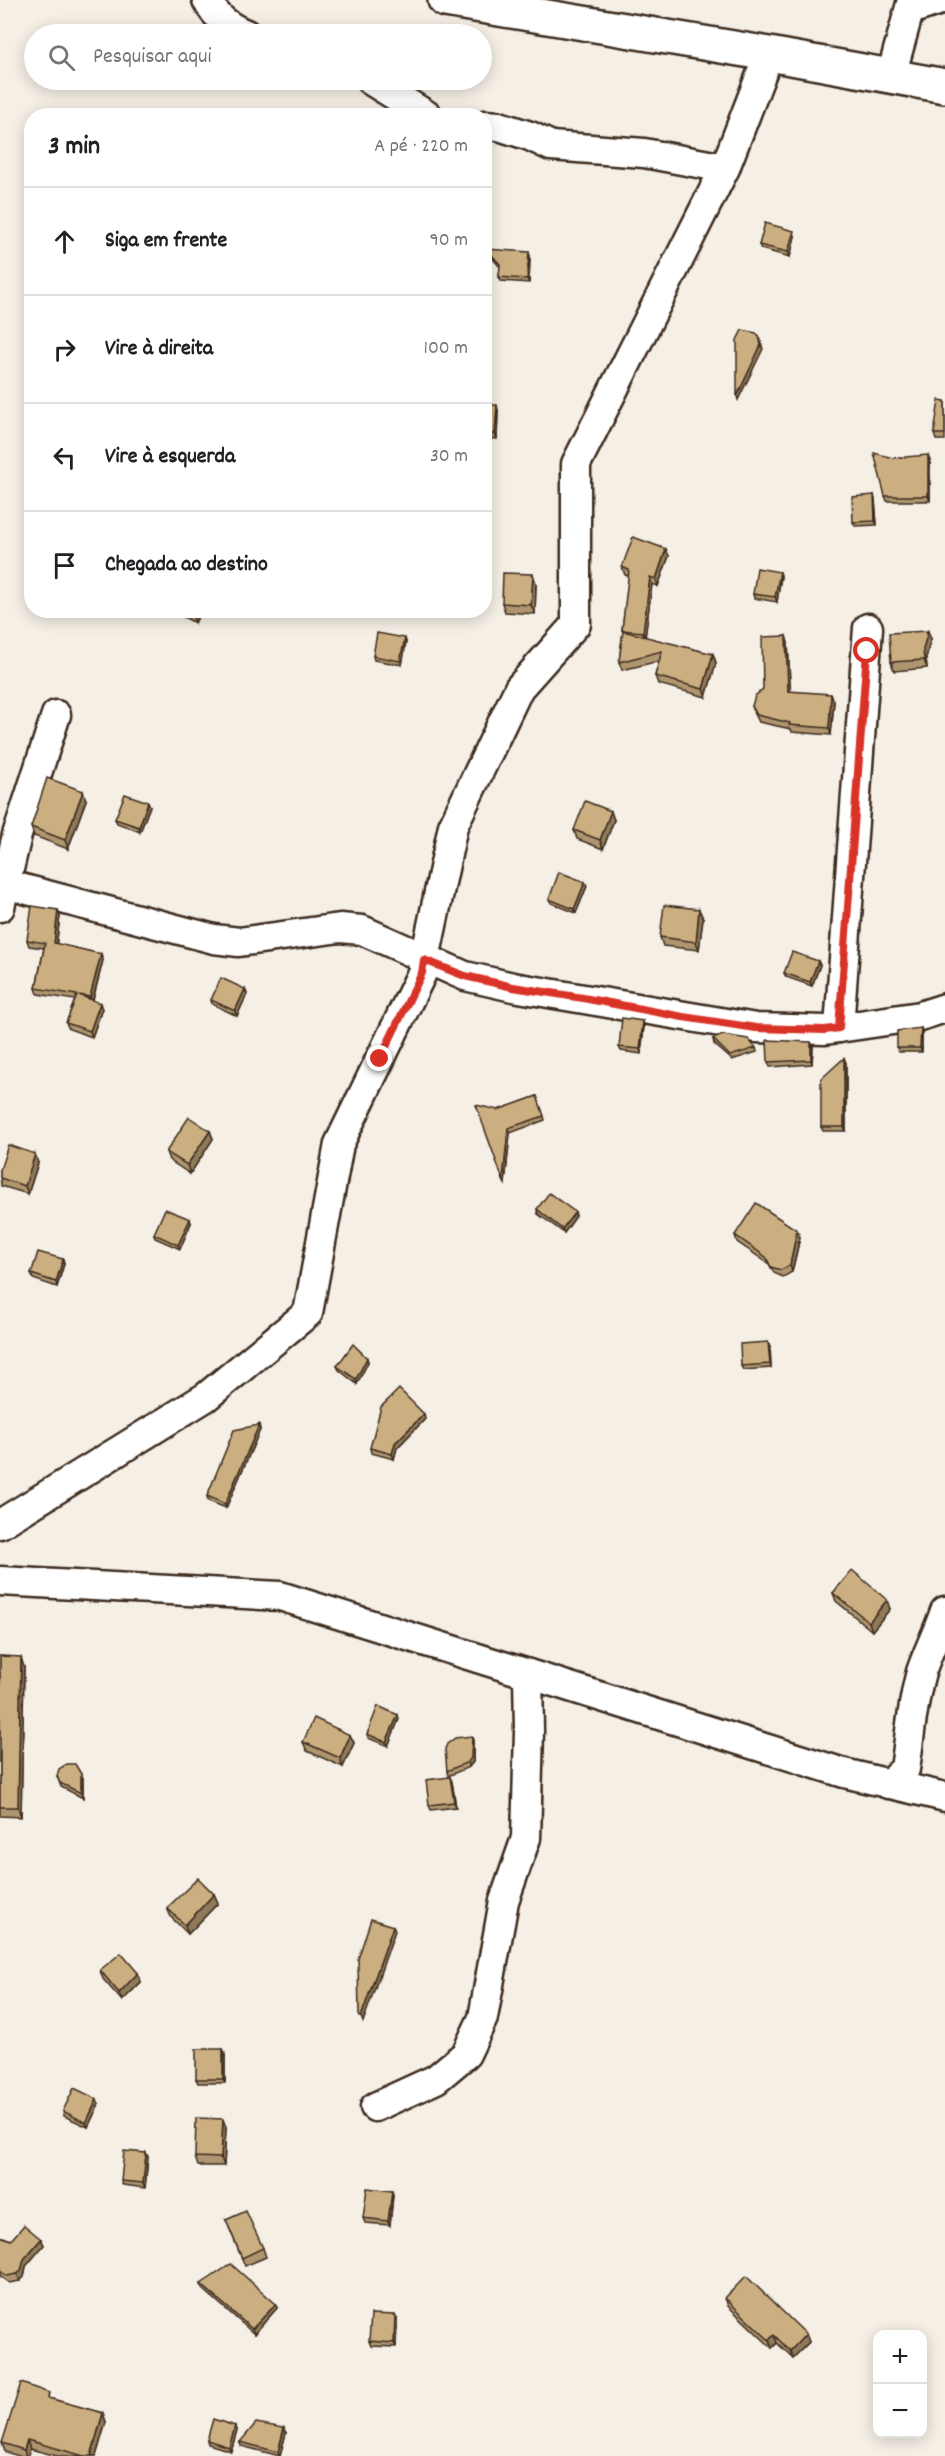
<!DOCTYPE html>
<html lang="pt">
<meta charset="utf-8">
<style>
:root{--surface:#fff;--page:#f2f2f2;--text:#202124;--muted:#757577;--line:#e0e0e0}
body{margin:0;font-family:Dekko,sans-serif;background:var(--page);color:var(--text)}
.controls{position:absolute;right:18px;bottom:18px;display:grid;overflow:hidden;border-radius:12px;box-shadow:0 3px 15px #0003}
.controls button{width:54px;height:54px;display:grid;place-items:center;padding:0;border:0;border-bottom:2px solid var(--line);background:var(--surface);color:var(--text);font:30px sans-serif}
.stop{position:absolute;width:18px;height:18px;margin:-14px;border:4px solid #d93025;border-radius:50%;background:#fff}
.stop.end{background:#d93025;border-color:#fff;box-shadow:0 2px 6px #0008}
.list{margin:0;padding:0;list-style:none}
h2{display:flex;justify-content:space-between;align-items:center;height:78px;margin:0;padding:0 24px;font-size:26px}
h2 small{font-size:20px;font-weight:400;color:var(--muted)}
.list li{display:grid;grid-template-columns:39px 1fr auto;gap:18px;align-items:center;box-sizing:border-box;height:108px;padding:0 24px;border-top:2px solid var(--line)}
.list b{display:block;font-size:22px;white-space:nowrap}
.list em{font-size:20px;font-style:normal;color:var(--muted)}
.icon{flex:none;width:33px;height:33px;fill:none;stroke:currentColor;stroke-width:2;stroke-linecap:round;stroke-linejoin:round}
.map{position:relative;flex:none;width:945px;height:2456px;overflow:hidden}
.search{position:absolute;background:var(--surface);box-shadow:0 3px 15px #0003;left:24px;top:24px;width:468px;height:66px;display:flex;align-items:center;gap:15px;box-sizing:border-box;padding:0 21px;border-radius:33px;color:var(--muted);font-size:22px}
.panel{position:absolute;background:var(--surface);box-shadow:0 3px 15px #0003;left:24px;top:108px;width:468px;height:510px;border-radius:24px}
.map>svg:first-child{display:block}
</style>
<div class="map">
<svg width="945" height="2456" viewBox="0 0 945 2456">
<rect width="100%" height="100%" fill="#f5efe6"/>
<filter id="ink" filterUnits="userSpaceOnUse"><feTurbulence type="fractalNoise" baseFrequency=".0167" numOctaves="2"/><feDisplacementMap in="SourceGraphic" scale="12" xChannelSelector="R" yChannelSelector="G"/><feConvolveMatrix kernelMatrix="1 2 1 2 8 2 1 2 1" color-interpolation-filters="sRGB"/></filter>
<g filter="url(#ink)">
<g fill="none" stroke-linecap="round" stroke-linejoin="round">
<defs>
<g id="minor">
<path d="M207,0c8,16 23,28 39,34"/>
<path d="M910,10l31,-10"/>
<path d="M891,76l21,-76"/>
<path d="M370,80l58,36"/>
<path d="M484,125l15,1 31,10 21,10 93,7 81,15"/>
<path d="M5,884l209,55 25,3 101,-14 22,2 103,46 48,11 243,41 69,2 95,-14 25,-8"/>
<path d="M0,907l17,-72 39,-120"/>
<path d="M839,1028l29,-400"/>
<path d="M0,1524l206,-127 102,-84 31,-169 83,-171 31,-147 66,-138 57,-64v-160l149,-296 44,-114"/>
<path d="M0,1581l280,15 564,177 101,24"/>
<path d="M888,1784l17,-15c5,-33 7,-65 16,-97 7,-21 17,-40 24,-61"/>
<path d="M375,2107l61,-28 30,-25 17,-36 21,-117 22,-63 3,-107 -1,-57"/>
</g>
<path id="highway" d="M445,0l324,54 176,32"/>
</defs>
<use href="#minor" stroke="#3b2a1e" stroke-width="33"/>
<use href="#highway" stroke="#3b2a1e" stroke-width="38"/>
<use href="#minor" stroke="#fff" stroke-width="28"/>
<use href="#highway" stroke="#fff" stroke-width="33"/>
</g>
<g fill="#af966f" stroke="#3b2a1e" stroke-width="1.5">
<path d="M795,236l-5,21 -29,-8 -2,-4z"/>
<path d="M486,249l44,7 -1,27 -28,-2 -2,-4 1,-10 -12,-14z"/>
<path d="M945,401v39h-9l-2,-6z"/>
<path d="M484,405l14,5 -1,29 -13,-1z"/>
<path d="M893,458l37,2v41h-43l-2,-5z"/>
<path d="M874,495l1,5 2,25 -22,1 -2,-4z"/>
<path d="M669,556l-11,30 -6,-2 -7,53 68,17 3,9 -10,34 -48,-13 -3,-8 4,-15 -37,9 -3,-8 4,-30 -1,-2 7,-54 -4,-1 -3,-8z"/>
<path d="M780,572l1,4 -4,26 -23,-4 -1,-4z"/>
<path d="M536,583l-1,31 -30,-2 -3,-9z"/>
<path d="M170,610h31l-6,13z"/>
<path d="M786,636l2,7 2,49 44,9 -3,34 -39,-3 -1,-3 -32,-7 -5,-10 -2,-6 11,-17z"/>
<path d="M931,639l-5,19 1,10 -33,3 -3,-9z"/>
<path d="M406,642l-4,23 -28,-5 -1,-4z"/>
<path d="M86,800l-18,49 -34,-13 -3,-9z"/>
<path d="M148,802l2,4 -10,26 -23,-9 -2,-4z"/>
<path d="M614,820l-11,29 -26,-10 -3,-9z"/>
<path d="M585,882l2,4 -11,27 -25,-10 -2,-4z"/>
<path d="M58,910l2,6 -4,28 45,10 2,6 -10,40 9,9 -10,28 -23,-8 -3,-6 9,-23 -37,-6 -2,-6 8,-40 -15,-2 -2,-6z"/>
<path d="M703,918l-4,32 -36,-4 -3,-9z"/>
<path d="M818,961l2,4 -8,21 -26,-9 -2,-4z"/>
<path d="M245,989l2,5 -10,22 -25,-12 -1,-4z"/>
<path d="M643,1021l1,5 -3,28 -20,-3 -2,-4z"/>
<path d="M921,1028l1,4v20h-23l-2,-4z"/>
<path d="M713,1039l43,9 1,4 -25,8 -18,-16z"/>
<path d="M813,1046l-1,18 -42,3 -2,-5z"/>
<path d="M844,1058l2,5v68h-23l-2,-4z"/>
<path d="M537,1096l8,24 -35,13 -5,51 -7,-74z"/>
<path d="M210,1131l3,8 -23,35 -21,-14 -3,-8z"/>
<path d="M38,1163l-10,31 -27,-8 -1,-16z"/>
<path d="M537,1209l38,3 1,4 -12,17 -26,-19z"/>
<path d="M191,1223l-11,26 -25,-11 -1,-4z"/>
<path d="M797,1230l3,7 -8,35 -9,5 -9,-4 -5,-9 -32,-22 -2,-7z"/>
<path d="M63,1259l1,5 -7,23 -24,-8 -2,-5z"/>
<path d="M768,1342l2,4 1,22 -28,2 -2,-4z"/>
<path d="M367,1358l1,4 -11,22 -18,-14 -2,-4z"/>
<path d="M425,1419l-28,29 -3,11 -23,-6 -1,-5z"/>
<path d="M259,1425l1,5 -34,78 -18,-7 -1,-5z"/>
<path d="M833,1593l57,16 -18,22 -36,-30z"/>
<path d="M0,1656l24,11 -3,150 -21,-1z"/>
<path d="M399,1719l-11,27 -20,-8 -1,-4z"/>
<path d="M350,1735l4,8 -11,24 -36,-16 -4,-9z"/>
<path d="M473,1741v21l-4,5 -21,9 -1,-5z"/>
<path d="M81,1774l2,4v20l-22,-11 -4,-11z"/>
<path d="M450,1777l2,5 4,25 -25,3 -2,-5z"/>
<path d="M214,1894l4,9 -30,31 -17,-17 -4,-9z"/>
<path d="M100,1970l38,3 3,9 -19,19 -19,-22z"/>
<path d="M223,2049l2,4v30h-27l-2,-4z"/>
<path d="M99,2104l-11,23 -24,-11 -1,-5z"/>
<path d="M226,2127l-2,39h-26l-3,-9z"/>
<path d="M146,2153l2,4 -3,31 -22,-3 -2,-4z"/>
<path d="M393,2195l-3,30 -25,-2 -2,-5z"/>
<path d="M226,2220l37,28 3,9 -21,9z"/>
<path d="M0,2236l11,4 30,-1 3,6 -18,21 -2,11 -4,4 -11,2 -8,-6 -1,-2z"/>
<path d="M201,2284l76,24 -23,26 -52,-46z"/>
<path d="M725,2298l81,36 3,8 -16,16 -16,-15 -5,5 -44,-42z"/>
<path d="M397,2319l-1,28 -25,-1 -2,-5z"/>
<path d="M52,2399l51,14 3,9 -10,34h-39l-27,-7 -2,7h-9l-14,-4 -3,-9z"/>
<path d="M237,2430l-6,21 -23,-7 -1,-4z"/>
<path d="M286,2433l-6,23 -39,-10 -1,-4z"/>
</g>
<g fill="#8f7a5a" stroke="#3b2a1e" stroke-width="1.5">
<path d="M794,231l1,5 -5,21 -2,-5z"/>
<path d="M529,252l1,4 -1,27 -2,-4z"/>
<path d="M759,336l4,13 -25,51 -1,-4z"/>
<path d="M497,405l1,5 -1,29 -2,-5z"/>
<path d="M928,455l2,5v41l-2,-5z"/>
<path d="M874,495l1,5 2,25 -2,-4z"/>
<path d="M666,549l3,7 -11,30 -2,-7z"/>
<path d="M780,572l1,4 -4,26 -2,-5z"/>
<path d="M533,574l3,9 -1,31 -4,-9z"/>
<path d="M650,577l2,7 -7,55 -2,-7z"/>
<path d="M193,610h8l-6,13 -3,-9z"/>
<path d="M928,631l3,8 -5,19 1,10 -3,-8 -1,-11z"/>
<path d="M786,636l2,7 3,55 -3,-7z"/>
<path d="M405,638l1,4 -4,23 -2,-4z"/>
<path d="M713,654l3,9 -10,34 -3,-8z"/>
<path d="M831,694l3,7 -3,34 -2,-7z"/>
<path d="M83,791l3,9 -18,49 -3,-9z"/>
<path d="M148,802l2,4 -10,26 -1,-5z"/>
<path d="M611,811l3,9 -11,29 -3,-9z"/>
<path d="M585,882l2,4 -11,27 -2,-4z"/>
<path d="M699,909l4,9 -4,32 -3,-8z"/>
<path d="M58,910l2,6 -4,33 -2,-6z"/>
<path d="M101,954l2,6 -11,43 -2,-6z"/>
<path d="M818,961l2,4 -8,21 -2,-4z"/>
<path d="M245,989l2,5 -10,22 -2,-5z"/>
<path d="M100,1003l2,6 -10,28 -2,-6z"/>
<path d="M643,1021l1,5 -3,28 -1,-5z"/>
<path d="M921,1028l1,4v20l-2,-4z"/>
<path d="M811,1042l2,4 -1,18 -1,-4z"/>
<path d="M844,1058l2,5v68l-2,-4z"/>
<path d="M508,1128l2,5 -5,51 -2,-4z"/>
<path d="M210,1131l3,8 -23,35 -3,-9z"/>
<path d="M35,1154l3,9 -10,31 -3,-8z"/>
<path d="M575,1212l1,4 -12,17 -2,-4z"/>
<path d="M190,1219l1,4 -11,26 -2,-4z"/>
<path d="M797,1230l3,7 -8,35 -2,-7z"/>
<path d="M63,1259l1,5 -7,23 -1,-5z"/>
<path d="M768,1342l2,4 1,22 -1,-4z"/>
<path d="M367,1358l1,4 -11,22 -1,-5z"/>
<path d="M424,1414l1,5 -28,29 -3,11 -2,-5 3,-11z"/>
<path d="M259,1425l1,5 -34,78 -1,-4z"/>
<path d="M887,1600l3,9 -18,22 -3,-9z"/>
<path d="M21,1657l3,10 -3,150 -3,-10z"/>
<path d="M398,1715l1,4 -11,27 -2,-4z"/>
<path d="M350,1735l4,8 -11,24 -3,-9z"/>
<path d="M472,1736l1,5v21l-4,5 -1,-5z"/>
<path d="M81,1774l2,4v20l-2,-5z"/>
<path d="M450,1777l2,5 4,25 -2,-5z"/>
<path d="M214,1894l4,9 -30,31 -3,-9z"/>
<path d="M393,1926l2,5 -32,91 -2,-5z"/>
<path d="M138,1973l3,9 -19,19 -3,-8z"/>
<path d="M223,2049l2,4v30l-2,-4z"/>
<path d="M97,2099l2,5 -11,23 -2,-4z"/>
<path d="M223,2119l3,8 -2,39 -3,-8z"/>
<path d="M146,2153l2,4 -3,31 -2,-5z"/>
<path d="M392,2191l1,4 -3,30 -2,-4z"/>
<path d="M41,2239l3,6 -18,21 -2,11 -4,4 -3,-7 7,-15z"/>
<path d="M276,2304l1,4 -23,26 -2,-5z"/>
<path d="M395,2315l2,4 -1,28 -2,-4z"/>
<path d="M806,2334l3,8 -16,16 -3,-7z"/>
<path d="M774,2335l3,8 -5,5 -3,-8z"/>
<path d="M103,2413l3,9 -10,34h-5z"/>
<path d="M235,2426l2,4 -6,21 -2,-4z"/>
<path d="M284,2428l2,5 -6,23 -2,-4z"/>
<path d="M27,2440l3,9 -2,7h-2l-2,-6z"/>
</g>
<g fill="#ccaf81" stroke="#3b2a1e" stroke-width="1.5">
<path d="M765,223l29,8 -6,21 -29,-7z"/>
<path d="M486,249l43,3 -2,27 -28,-2 1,-13z"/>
<path d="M742,330l14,3 3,3 2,9 -24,51v-56z"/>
<path d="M939,400l6,1v33h-11z"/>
<path d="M484,405h13l-2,29h-11z"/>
<path d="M874,453l19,5 35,-3v41h-43z"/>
<path d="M874,495l1,26 -22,1 -1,-25z"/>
<path d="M633,537l33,12 -10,30 -6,-2 -7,55 -21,-2 7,-60 -7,-3z"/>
<path d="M757,568l23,4 -5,25 -22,-3z"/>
<path d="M503,573l30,1 -2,31 -29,-2z"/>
<path d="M185,610h8l-1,4z"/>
<path d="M623,631l90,23 -10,35 -48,-13 7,-25 -43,11z"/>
<path d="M928,631l-5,18 1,11 -33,2 -2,-29z"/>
<path d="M377,633l28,5 -5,23 -27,-5z"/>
<path d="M786,636l2,55 43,3 -2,34 -40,-3 1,-2 -33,-8 -5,-9 3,-10 8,-7 -1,-52z"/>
<path d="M47,778l36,13 -18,49 -34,-13z"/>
<path d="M125,794l23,8 -9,25 -24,-8z"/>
<path d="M585,801l26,10 -11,29 -26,-10z"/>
<path d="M559,872l26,10 -11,27 -25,-10z"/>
<path d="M664,905l35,4 -3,33 -36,-5z"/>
<path d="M32,906l26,4 -4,33 47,11 -11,43 -11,-2 21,8 -10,28 -24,-8 11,-28 -41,-7 9,-45 -18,-3z"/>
<path d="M792,952l26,9 -8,21 -26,-9z"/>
<path d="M221,978l24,11 -10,22 -24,-11z"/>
<path d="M622,1018l21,3 -3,28 -21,-2z"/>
<path d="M921,1028l-1,20h-23v-17z"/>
<path d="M723,1035l25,4 8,9 -26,8 -17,-17z"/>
<path d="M767,1040l44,2v18l-43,2z"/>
<path d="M844,1058v69h-23v-48z"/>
<path d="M537,1096l7,20 -36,12 -5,52 -27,-75 22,5z"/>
<path d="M189,1117l21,14 -23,34 -21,-13z"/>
<path d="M8,1145l27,9 -10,32 -25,-8v-8z"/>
<path d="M549,1193l26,19 -13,17 -25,-20z"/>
<path d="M756,1203l41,27 -7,35 -9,5 -10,-3 -5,-10 -31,-22z"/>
<path d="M165,1209l25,10 -12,26 -24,-11z"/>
<path d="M38,1252l25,7 -7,23 -25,-8z"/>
<path d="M768,1342l2,22 -29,2 -1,-22z"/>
<path d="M353,1344l14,14 -11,21 -19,-13z"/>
<path d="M399,1389l25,25 -29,29 -3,11 -22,-6 11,-41z"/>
<path d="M259,1425l-34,79 -18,-8 27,-66z"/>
<path d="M852,1570l35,30 -18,22 -36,-29z"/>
<path d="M0,1656l21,1 -3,150h-18z"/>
<path d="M378,1706l20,9 -12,27 -19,-8z"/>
<path d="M314,1718l36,17 -10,23 -37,-16z"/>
<path d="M472,1736l-1,22 -3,4 -21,9 -2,-22 2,-5 8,-6z"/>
<path d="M67,1764h8l6,10v19l-21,-10 -3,-7 2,-7z"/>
<path d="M450,1777l4,25 -25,3 -3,-25z"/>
<path d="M198,1878l16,16 -29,31 -18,-17z"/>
<path d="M371,1919l22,7 -32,91h-2l-1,-58z"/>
<path d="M121,1953l17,20 -19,20 -19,-23z"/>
<rect x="196" y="2049" width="27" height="30"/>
<path d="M74,2088l23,11 -11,24 -23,-12z"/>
<path d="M196,2118l27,1 -2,39 -26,-1z"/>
<path d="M124,2151l22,2 -3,30 -22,-2z"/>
<path d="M367,2188l25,3 -4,30 -25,-3z"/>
<path d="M246,2211l17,37 -21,10 -16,-38z"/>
<path d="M24,2225l17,14 -17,20 -3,12 -4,3 -10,2 -7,-5v-35l11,4z"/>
<path d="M231,2264l45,40 -24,25 -51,-45z"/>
<path d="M746,2276l60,58 -16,17 -16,-16 -5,5 -44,-42z"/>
<path d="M371,2314l24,1 -1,28 -25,-2z"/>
<path d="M21,2383l28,10 -1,5 55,15 -12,43h-7l-57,-16 -3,10 -22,-7z"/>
<path d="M213,2419l22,7 -6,21 -22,-7z"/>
<path d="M256,2423l28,5 -6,24 -38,-10z"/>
</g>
</g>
<g fill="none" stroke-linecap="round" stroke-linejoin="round" filter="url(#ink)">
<path stroke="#d93025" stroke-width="8" d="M380,1059l42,-86 2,-13 41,16 48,11 70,11 100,19 73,11 69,2 14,-2 28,-377"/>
</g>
</svg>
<div class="controls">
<button>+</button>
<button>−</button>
</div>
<div class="stop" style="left:867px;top:651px"></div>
<div class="stop end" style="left:380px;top:1059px"></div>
<div class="search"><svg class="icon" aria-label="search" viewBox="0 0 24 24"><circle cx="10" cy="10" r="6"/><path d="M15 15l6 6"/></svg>Pesquisar aqui</div>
<section class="panel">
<h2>3 min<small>A pé · 220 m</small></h2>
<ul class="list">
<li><svg class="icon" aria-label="ahead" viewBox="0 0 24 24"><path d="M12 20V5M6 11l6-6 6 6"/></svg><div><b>Siga em frente</b></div><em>90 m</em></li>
<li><svg class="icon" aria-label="right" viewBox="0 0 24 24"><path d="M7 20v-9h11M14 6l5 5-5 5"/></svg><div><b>Vire à direita</b></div><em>100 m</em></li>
<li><svg class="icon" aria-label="left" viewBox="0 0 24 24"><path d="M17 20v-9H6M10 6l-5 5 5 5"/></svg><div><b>Vire à esquerda</b></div><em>30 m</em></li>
<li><svg class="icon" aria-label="arrive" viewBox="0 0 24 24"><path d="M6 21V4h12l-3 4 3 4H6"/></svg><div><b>Chegada ao destino</b></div></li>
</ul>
</section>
</div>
